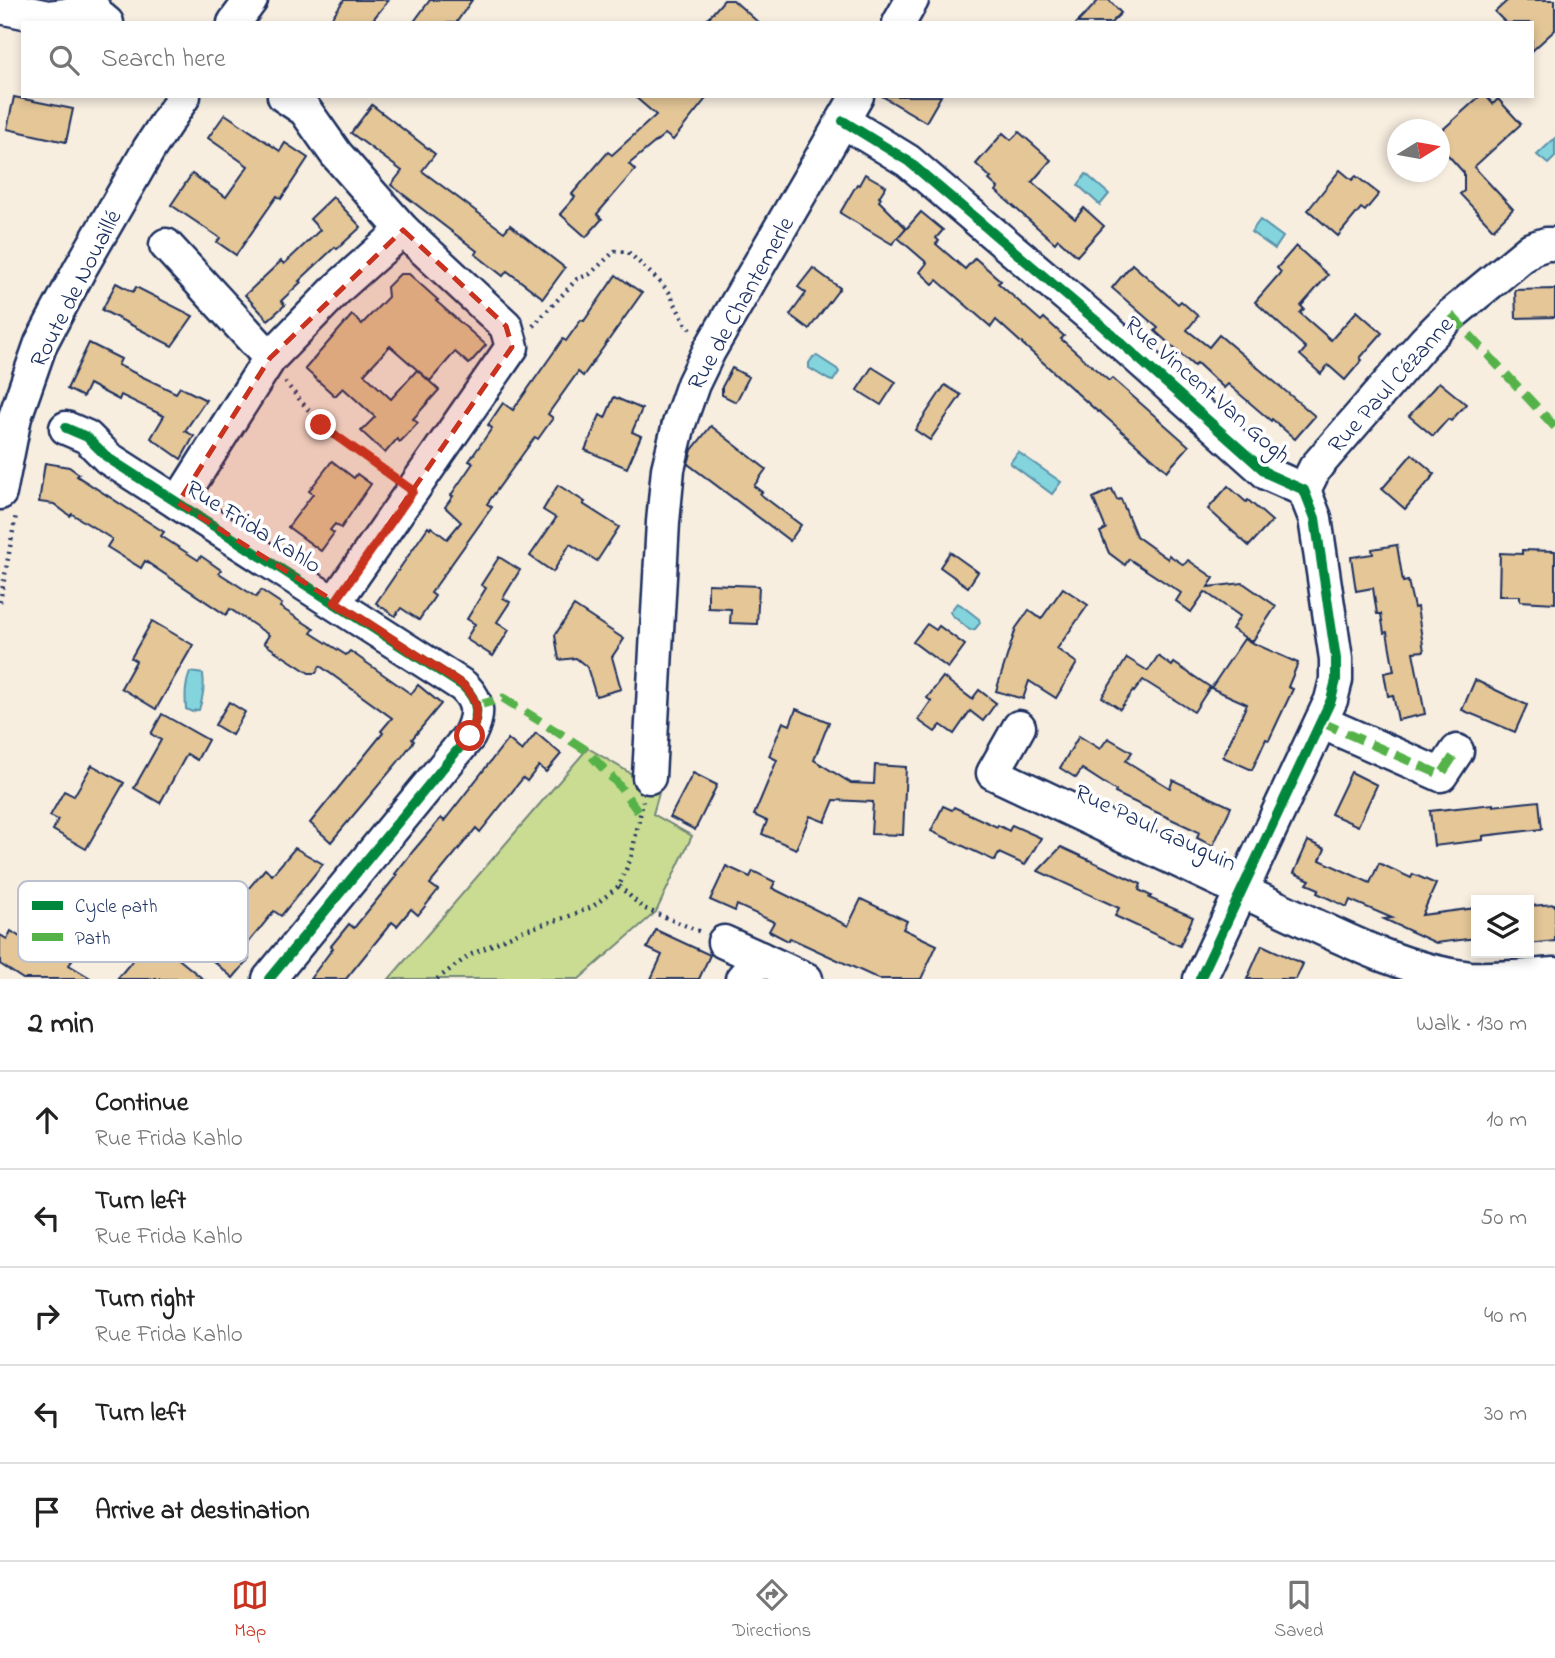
<!DOCTYPE html>
<meta charset="utf-8">
<style>
:root{--surface:#fff;--page:#f2f2f2;--text:#222;--muted:#767676;--line:#e0e0e0;--accent:#c8321e}
body{margin:0;font-family:"Indie Flower",sans-serif;background:var(--page);color:var(--text)}
.controls{position:absolute;right:21px;bottom:21px;display:grid;overflow:hidden;border-radius:0px;box-shadow:0 4px 10px #0003}
.controls button{width:63px;height:63px;display:grid;place-items:center;padding:0;border:0;border-bottom:2px solid var(--line);background:var(--surface);color:var(--text);font:35px sans-serif}
.compass{position:absolute;left:1387px;top:119px;width:63px;height:63px;border-radius:50%;background:var(--surface);box-shadow:0 4px 10px #0003;rotate:79deg}
.stop{position:absolute;width:21px;height:21px;margin:-16px;border:5px solid #c8321e;border-radius:50%;background:#fff}
.stop.end{background:#c8321e;border-color:#fff;box-shadow:0 2px 7px #0008}
.list{margin:0;padding:0;list-style:none}
h2{display:flex;justify-content:space-between;align-items:center;height:91px;margin:0;padding:0 28px;font-size:30px}
h2 small{font-size:23px;font-weight:400;color:var(--muted)}
.list li{display:grid;grid-template-columns:46px 1fr auto;gap:21px;align-items:center;box-sizing:border-box;height:98px;padding:0 28px;border-top:2px solid var(--line)}
.list b{display:block;font-size:26px;white-space:nowrap}
.list p{margin:0;font-size:23px;white-space:nowrap;color:var(--muted)}
.list em{font-size:23px;font-style:normal;color:var(--muted)}
.icon{flex:none;width:38px;height:38px;fill:none;stroke:currentColor;stroke-width:2;stroke-linecap:round;stroke-linejoin:round}
.map{position:relative;flex:none;width:1555px;height:979px;overflow:hidden}
.search{position:absolute;background:var(--surface);box-shadow:0 4px 10px #0003;left:21px;right:21px;top:21px;height:77px;display:flex;align-items:center;gap:18px;box-sizing:border-box;padding:0 24px;border-radius:0px;color:var(--muted);font-size:26px}
.sheet{height:581px;background:var(--surface)}
nav{display:flex;justify-content:space-around;align-items:center;box-sizing:border-box;height:98px;border-top:2px solid var(--line);background:var(--surface);font-size:19px;color:var(--muted)}
nav a{display:grid;justify-items:center;gap:4px}
nav .on{color:var(--accent)}
.map>svg:first-child{display:block}
</style>
<div class="map">
<svg width="1555" height="979" viewBox="0 0 1555 979">
<rect width="100%" height="100%" fill="#f7eee0"/>
<filter id="ink" filterUnits="userSpaceOnUse"><feTurbulence type="fractalNoise" baseFrequency=".0143" numOctaves="2"/><feDisplacementMap in="SourceGraphic" scale="14" xChannelSelector="R" yChannelSelector="G"/><feConvolveMatrix kernelMatrix="1 2 1 2 8 2 1 2 1" color-interpolation-filters="sRGB"/></filter>
<g filter="url(#ink)">
<path fill="#c9dc91" stroke="#728678" stroke-width="2" d="M588,748l47,28 -1,11 25,6 -6,21 39,22 -36,76 -77,67h-190z"/>
<g fill="#84d4dd" stroke="#5a92aa" stroke-width="2">
<path d="M1555,138v19l-7,7 -11,-9z"/>
<path d="M1086,174l23,20 -9,11 -22,-20z"/>
<path d="M1260,220l23,17 -8,12 -24,-17z"/>
<path d="M817,356l20,13 2,3 -6,9 -4,-1 -20,-12v-5l4,-6z"/>
<path d="M1018,452l43,30 -9,12 -42,-31z"/>
<path d="M957,603l4,2 18,14 1,4 -5,6 -5,1 -18,-15 -2,-3z"/>
<path d="M190,672l13,2c2,13 0,24 -4,36h-3l-4,2 -6,-3c-1,-14 -1,-24 4,-37z"/>
</g>
<g fill="#e4c697" stroke="#1b2f5e" stroke-width="2">
<path d="M344,0h45l-19,23h-42z"/>
<path d="M430,0h42l-16,23h-43z"/>
<path d="M724,0h9l26,23h-55z"/>
<path d="M1099,0h10l12,13 -10,10h-34z"/>
<path d="M1508,0h47v30l-23,21v-28h-26l-11,-11z"/>
<path d="M634,96h74l-35,44 -8,-6 -36,30 6,6 -38,44 5,5 -16,18 -26,-23 15,-17 -3,-3 36,-42 4,3 44,-40z"/>
<path d="M882,96h59l-15,26z"/>
<path d="M1480,96h6l7,8 5,-5 23,25 -47,43 39,42 -20,20 -33,-35 4,-3v-18l-25,-28v-12z"/>
<path d="M14,97l59,12 -7,33 -59,-13z"/>
<path d="M372,105l63,49 -13,17 82,61 6,-7 55,43 -22,30 -36,-27 -4,5 -28,-22 2,-3 -86,-66 11,-14 -51,-38z"/>
<path d="M225,114l55,37 5,-8 23,15 -27,41 -4,-3 -41,59 -19,-13 3,-4 -49,-33 21,-31 34,23 22,-31 -40,-28z"/>
<path d="M1019,132l32,28 -19,22 43,37 9,-11 20,18 -27,30 -19,-17 -3,4 -59,-52 2,-3 -9,-8 2,-2 -15,-14 27,-31 8,7z"/>
<path d="M1340,170l12,10 4,-4 23,18 -14,17 -4,-3 -23,28 -30,-26z"/>
<path d="M865,174l21,12 -7,11 2,1 -2,3 27,27 -14,16 -52,-31 17,-29 2,1z"/>
<path d="M333,197l28,30 -24,22 -2,-2 -36,34 2,1 -20,19 4,4 -17,15 -23,-25 36,-34 3,3 36,-34 -10,-11z"/>
<path d="M921,212l22,18 -7,8 3,3 -3,3 29,25 10,-11 26,23 -3,2 43,38 3,-3 20,18 -3,3 48,42 3,-3 77,68 -22,25 -68,-60 -1,1 -102,-92 -5,7 -54,-47 -4,4 -13,-12 7,-9 -29,-25z"/>
<path d="M1296,246l32,29 -27,31 3,3 -4,4 31,27 26,-29 25,22 -22,25 2,2 -17,20 -17,-15 -7,9 -21,-19 6,-7 -51,-46 26,-30 -4,-4z"/>
<path d="M1132,264l46,40 3,-3 17,15 -11,14 22,17 10,-12 96,81 -20,23 -23,-20 -1,2 -43,-37 -4,4 -27,-25 -3,3 -39,-35 3,-3 -46,-40z"/>
<path d="M813,268l27,20 -31,41 -19,-14 16,-22 -8,-6z"/>
<path d="M400,274h9l29,26 -2,1 50,44 -17,19 -14,-12 -25,29 -40,-35 -26,28 27,25 26,-29 22,20 -26,29 5,4 -18,19 -3,-3 -12,14 -24,-22 14,-14 -32,-29 -8,8 -30,-27 47,-54 10,9 26,-27 -1,-10z"/>
<path d="M616,275l26,18 -59,83 -5,-4 -30,42 5,4 -15,21 -3,-2 -48,67 5,3 -61,86 4,3 -16,24 -18,-12 -6,8 -19,-13 52,-76 2,2 1,-2 16,12 14,-17 -16,-15 8,-11 -2,-1 22,-32 -4,-2 23,-33 -4,-3 15,-22 10,7 50,-71 3,2 15,-21 3,1z"/>
<path d="M116,283l17,9 3,-5 57,29 -21,30 -70,-36z"/>
<path d="M1555,289v28l-39,1 -1,-28z"/>
<path d="M89,343l32,16 -3,6 58,28 4,-6 26,13 -21,31 9,5 -13,23 -30,-21 13,-22 -43,-21 -2,5 -30,-16 -6,13 -16,-8z"/>
<path d="M872,367l24,15 -15,23 -24,-15z"/>
<path d="M732,368l17,9 -13,25 -14,-7v-8z"/>
<path d="M1439,382l27,22 -15,17 -3,-2 -15,17 -24,-20z"/>
<path d="M945,385l16,10 -31,45 -15,-10z"/>
<path d="M614,397l28,12 -10,23 9,4 -14,32 -42,-18 15,-35 5,3z"/>
<path d="M711,426l55,43 -12,17 8,6 -2,2 41,31 -11,16 -102,-77 4,-14z"/>
<path d="M1412,454l23,20 -30,35 -23,-20z"/>
<path d="M332,461l22,17 3,-4 14,10 -30,44 -6,-4 -5,6 4,3 -13,18 -33,-24 25,-33 -4,-3z"/>
<path d="M45,463l24,4 10,7 -2,2 87,56 -3,4 37,24 3,-4 20,14 -2,3 37,24 5,-7 21,14 -2,3 34,22 -3,4 35,22 4,-4 61,43 7,-9 23,19 -29,35 2,2 -16,21 -67,80 -21,-19 73,-90 -2,-2 11,-13 -72,-52 -4,7h-7l-34,-22 -11,-8 5,-8 -39,-26 -4,6 -81,-54 -4,7 -34,-21 5,-8 -40,-25 -2,2 -16,-12 -15,-2z"/>
<path d="M558,485l27,17 -2,2 36,23 -22,34 -27,-17 -17,28 -23,-16 26,-38 -13,-8z"/>
<path d="M1228,486l18,16 2,-2 24,21 -23,25 -41,-37z"/>
<path d="M1112,489l5,11 4,-1 15,37 32,23 1,-4 15,10 4,-5 26,18 -6,9 35,-4 33,23 -24,36 -20,-13 8,-13 -35,-24 -14,20 -15,-11 5,-8 -52,-34 -4,6 -16,-12 -9,-21 6,-3 -13,-31z"/>
<path d="M1397,545l6,37 5,-1 6,27 3,-1 7,44 -11,1 12,62 -27,6 -5,-25 -5,1 -4,-23 10,-2 -7,-39 -3,1 -3,-19h-4l-4,-26 -17,3 -5,-34 22,-3 -1,-5z"/>
<path d="M1522,550l33,1v52l-35,-2v-5h-21l1,-43 22,1z"/>
<path d="M950,552l28,20 -10,15 -28,-20z"/>
<path d="M499,557l21,13 -17,28 7,4 -13,20 12,8 -16,26 -27,-17 9,-15 -8,-5 19,-31 -5,-3z"/>
<path d="M708,584l51,2 -2,38 -27,-1 1,-14 -23,-1z"/>
<path d="M1063,588l25,17 -31,44 20,14 -21,35 -27,-17 -6,18 -27,-8 20,-63 13,-18 12,9z"/>
<path d="M574,606l50,33 -12,18 9,32 -25,7 -9,-29 -11,-9 -17,2 -4,-25z"/>
<path d="M152,621l41,24 -37,64 -35,-21 15,-27 -5,-3z"/>
<path d="M927,624l9,6 3,-4 26,19 -17,23 -35,-26z"/>
<path d="M1244,639l54,24 -10,24 5,2 -24,51 -3,-1 -14,31 -29,-13 24,-53 -36,-16z"/>
<path d="M1158,656l14,10 2,-3 36,24 -16,25 -51,-32 -9,12 -1,-1 -13,18 -18,-12 25,-39 21,13z"/>
<path d="M943,677l29,22 7,-9 17,13 -13,18 -13,-10 -16,23 -13,-9 -6,7 -17,-12 13,-19 -4,-3z"/>
<path d="M1475,680l52,25 -12,27 -53,-22z"/>
<path d="M229,702l16,10 -13,23 -17,-10z"/>
<path d="M796,709l33,13 -15,38 37,23 23,1 1,-19 31,2 -3,68 -32,-1 2,-32 -39,-2 -9,22 -15,-6 -14,33 -34,-15 5,-13 -13,-6 23,-55 -8,-4 14,-34 7,3z"/>
<path d="M162,714l46,26 -11,20 -10,-6 -27,49 -26,-15 27,-48 -10,-6z"/>
<path d="M536,733l25,21 -15,18 -7,-6 -12,15 -4,-3 -43,54 -4,-4 -46,56 8,6 -20,25 -7,-6 -14,17 -5,-4 -46,57h-36l23,-31 -2,-2 18,-22 5,4 43,-53 -2,-1 19,-24 27,-32 3,3 64,-82 14,12z"/>
<path d="M1079,736l21,13 8,-11 24,14 -6,9 44,27 3,-8 58,27 -18,39 -16,-8 2,-6 -84,-39 1,-2 -34,-22 -6,9 -16,-10z"/>
<path d="M92,765l32,18 -38,66 -33,-19 5,-10 -8,-4 14,-25 10,5z"/>
<path d="M1351,772l26,13 -19,41 -27,-12z"/>
<path d="M693,773l24,12 -22,45 -25,-13z"/>
<path d="M1539,801l3,28 -59,7v4l-49,6 -4,-35 63,-7v2z"/>
<path d="M943,806l9,4 2,-3 43,20 1,-2 11,6 3,-6 29,13 -16,27 -26,-12 -4,8 -64,-30z"/>
<path d="M1308,841l17,8 -5,11 50,23 9,-20 32,15 2,-4 23,10 -14,31 54,-7v30l-40,5 -52,-24 8,-1 -42,-18 -3,7 -30,-14 2,-4 -12,-5 3,-4 -16,-7z"/>
<path d="M1061,847l80,37 -2,6 12,6 -2,2 44,19 -13,29 -65,-30 4,-8 -81,-37z"/>
<path d="M295,848l28,16 -42,52 -7,-5 -33,41 8,7 -16,19 -27,-23 38,-46 -8,-6 29,-34 7,6z"/>
<path d="M726,866l24,11 3,-6 22,11 -3,6 76,38 13,-27 46,22 -4,8 34,16 -16,34h-42l-89,-41 -2,3 -19,-10 5,-9 -37,-17 -2,6 -25,-11z"/>
<path d="M1555,904v37l-26,3v-38z"/>
<path d="M656,930l54,25 -11,24h-48l11,-24 -15,-7z"/>
<path d="M11,931l12,8 4,-7 45,29 -3,4 23,14h-69l-23,-15v-29l7,4z"/>
<path d="M152,937l51,42h-86z"/>
<path d="M1262,945l41,19 -7,15h-49z"/>
</g>
<g fill="none" stroke-linecap="round" stroke-linejoin="round">
<defs>
<g id="minor">
<path d="M0,7l48,10 18,-2 26,-8 9,11 6,5"/>
<path d="M234,23l17,-23"/>
<path d="M899,23l13,-23"/>
<path d="M284,96l21,14 31,44 67,76 103,96 6,21 -177,255"/>
<path d="M843,121l65,40 192,163 168,150 36,16 11,28 21,141v21l-5,20 -131,279"/>
<path d="M166,245l104,113"/>
<path d="M66,428l21,9 21,21 355,228c17,16 16,30 6,50l-200,243"/>
<path d="M1304,490l11,-22 110,-127 26,-26 80,-66 15,-5h9"/>
<path d="M0,493l15,-76 26,-74 39,-74 69,-120 35,-53"/>
<path d="M178,503l92,-145 70,-72 63,-56"/>
<path d="M1321,722l120,53 16,-24"/>
<path d="M1019,727l-26,46c94,45 188,90 283,134 63,29 125,63 194,71 28,1 57,-2 85,-4"/>
<path d="M649,777l14,-255 5,-53 11,-45 14,-40 16,-33 148,-255"/>
<path d="M724,942l82,37"/>
<path d="M742,979l18,-21"/>
</g>
</defs>
<use href="#minor" stroke="#1b2f5e" stroke-width="37"/>
<g stroke="#1b2f5e" stroke-width="4.5" stroke-dasharray="2 5" stroke-linecap="butt">
<path d="M533,326l44,-47 13,-5 25,-23 13,1 30,28 11,12 16,31 6,6"/>
<path d="M285,382l36,43 70,50"/>
<path d="M0,602l16,-87"/>
<path d="M619,886l24,22 58,24"/>
<path d="M437,979l33,-24 52,-24 45,-14 25,-10 27,-21 12,-28 12,-57"/>
</g>
<use href="#minor" stroke="#fff" stroke-width="32"/>
<g stroke="#55b248" stroke-width="9" stroke-dasharray="18 9" stroke-linecap="butt">
<path d="M1451,315l104,112"/>
<path d="M476,706l27,-8 83,52 31,33 23,31"/>
<path d="M1321,722l120,53 16,-24"/>
</g>
<defs>
<g id="cycleway">
<path d="M843,121l65,40 192,163 168,150 36,16 11,28 21,141v21l-5,20 -131,279"/>
<path d="M66,428l21,9 21,21 355,228c17,16 16,30 6,50l-200,243"/>
</g>
</defs>
<use href="#cycleway" stroke="#fff" stroke-width="15"/>
<use href="#cycleway" stroke="#00873e" stroke-width="10"/>
</g>
</g>
<g fill="none" stroke-linecap="round" stroke-linejoin="round" filter="url(#ink)">
<path stroke="#c8321e" stroke-width="9" d="M321,425l92,66 -78,111 128,83c17,17 16,31 7,51"/>
</g>
<path fill="#c8321e" fill-opacity="0.2" stroke="#c8321e" stroke-width="5" stroke-dasharray="14 9" stroke-linejoin="round" d="M403,230l103,96 6,21 -177,255 -157,-99 92,-145z"/>
<g text-anchor="middle" stroke-width="7" stroke-linejoin="round" paint-order="stroke">
<g font-size="24" fill="#1b2f5e" stroke="#fff">
<text transform="translate(75 288) rotate(-63)" y="8">Route de Nouaillé</text>
<text transform="translate(740 303) rotate(-61)" y="8">Rue de Chantemerle</text>
<text transform="translate(1390 384) rotate(-48)" y="8">Rue Paul Cézanne</text>
<text transform="translate(1208 389) rotate(41)" y="8">Rue Vincent Van Gogh</text>
<text transform="translate(254 526) rotate(32)" y="8">Rue Frida Kahlo</text>
<text transform="translate(1156 827) rotate(25)" y="8">Rue Paul Gauguin</text>
</g>
</g>
<rect x="18" y="881" width="230" height="81" rx="10" fill="#fff" stroke="#bbc1cf" stroke-width="2"/>
<rect x="32" y="901" width="31" height="9" fill="#00873e"/>
<rect x="32" y="933" width="31" height="8" fill="#55b248"/>
<g font-size="19" fill="#1b2f5e">
<text x="75" y="912">Cycle path</text>
<text x="75" y="944">Path</text>
</g>
</svg>
<div class="controls">
<button><svg class="icon" aria-label="layers" viewBox="0 0 24 24"><path d="M12 4l9 5-9 5-9-5zM3 14l9 5 9-5"/></svg></button>
</div>
<svg class="compass" viewBox="-18 -18 36 36"><path d="M0-13l5 13h-10z" fill="#e53935"/><path d="M0 13l5-13h-10z" fill="#767676"/></svg>
<div class="stop" style="left:470px;top:736px"></div>
<div class="stop end" style="left:321px;top:425px"></div>
<div class="search"><svg class="icon" aria-label="search" viewBox="0 0 24 24"><circle cx="10" cy="10" r="6"/><path d="M15 15l6 6"/></svg>Search here</div>
</div>
<section class="sheet">
<h2>2 min<small>Walk · 130 m</small></h2>
<ul class="list">
<li><svg class="icon" aria-label="ahead" viewBox="0 0 24 24"><path d="M12 20V5M6 11l6-6 6 6"/></svg><div><b>Continue</b><p>Rue Frida Kahlo</p></div><em>10 m</em></li>
<li><svg class="icon" aria-label="left" viewBox="0 0 24 24"><path d="M17 20v-9H6M10 6l-5 5 5 5"/></svg><div><b>Turn left</b><p>Rue Frida Kahlo</p></div><em>50 m</em></li>
<li><svg class="icon" aria-label="right" viewBox="0 0 24 24"><path d="M7 20v-9h11M14 6l5 5-5 5"/></svg><div><b>Turn right</b><p>Rue Frida Kahlo</p></div><em>40 m</em></li>
<li><svg class="icon" aria-label="left" viewBox="0 0 24 24"><path d="M17 20v-9H6M10 6l-5 5 5 5"/></svg><div><b>Turn left</b></div><em>30 m</em></li>
<li><svg class="icon" aria-label="arrive" viewBox="0 0 24 24"><path d="M6 21V4h12l-3 4 3 4H6"/></svg><div><b>Arrive at destination</b></div></li>
</ul>
</section>
<nav>
<a class="on"><svg class="icon" aria-label="map" viewBox="0 0 24 24"><path d="M3 6l6-2 6 2 6-2v14l-6 2-6-2-6 2zM9 4v14M15 6v14"/></svg>Map</a>
<a><svg class="icon" aria-label="directions" viewBox="0 0 24 24"><path d="M12 3l9 9-9 9-9-9zM9 14v-3h6M13 9l2 2-2 2"/></svg>Directions</a>
<a><svg class="icon" aria-label="saved" viewBox="0 0 24 24"><path d="M7 4h10v16l-5-4-5 4z"/></svg>Saved</a>
</nav>
